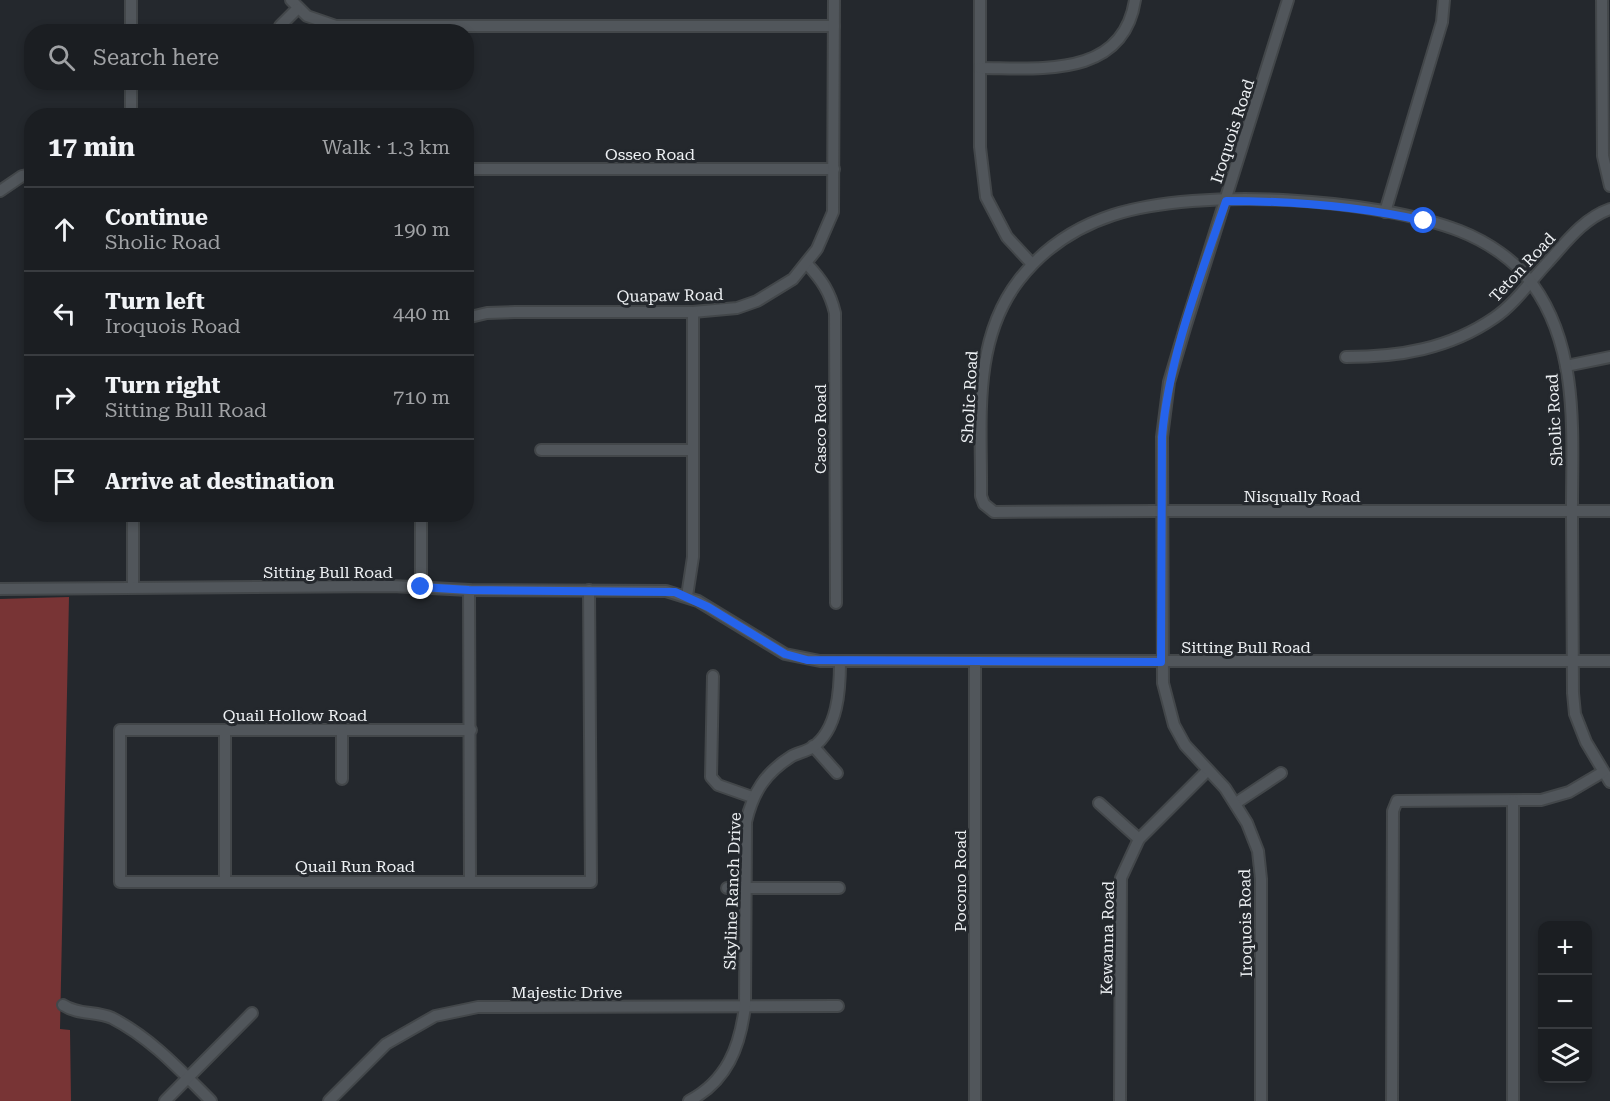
<!DOCTYPE html>
<meta charset="utf-8">
<style>
:root{--surface:#1b1e22;--page:#282b2f;--text:#f1f3f6;--muted:#a0a2a5;--line:#393c40}
body{margin:0;font-family:"Roboto Serif",serif;background:var(--page);color:var(--text)}
.controls{position:absolute;right:18px;bottom:18px;display:grid;overflow:hidden;border-radius:12px;box-shadow:0 3px 9px #0003}
.controls button{width:54px;height:54px;display:grid;place-items:center;padding:0;border:0;border-bottom:2px solid var(--line);background:var(--surface);color:var(--text);font:30px sans-serif}
.stop{position:absolute;width:18px;height:18px;margin:-14px;border:4px solid #2563eb;border-radius:50%;background:#fff}
.stop.end{background:#2563eb;border-color:#fff;box-shadow:0 2px 6px #0008}
.list{margin:0;padding:0;list-style:none}
h2{display:flex;justify-content:space-between;align-items:center;height:78px;margin:0;padding:0 24px;font-size:26px}
h2 small{font-size:20px;font-weight:400;color:var(--muted)}
.list li{display:grid;grid-template-columns:39px 1fr auto;gap:18px;align-items:center;box-sizing:border-box;height:84px;padding:0 24px;border-top:2px solid var(--line)}
.list b{display:block;font-size:22px;white-space:nowrap}
.list p{margin:0;font-size:20px;white-space:nowrap;color:var(--muted)}
.list em{font-size:20px;font-style:normal;color:var(--muted)}
.icon{flex:none;width:33px;height:33px;fill:none;stroke:currentColor;stroke-width:2;stroke-linecap:round;stroke-linejoin:round}
.map{position:relative;flex:none;width:1610px;height:1101px;overflow:hidden}
.search{position:absolute;background:var(--surface);box-shadow:0 3px 9px #0003;left:24px;top:24px;width:450px;height:66px;display:flex;align-items:center;gap:15px;box-sizing:border-box;padding:0 21px;border-radius:24px;color:var(--muted);font-size:22px}
.panel{position:absolute;background:var(--surface);box-shadow:0 3px 9px #0003;left:24px;top:108px;width:450px;height:414px;border-radius:24px}
.map>svg:first-child{display:block}
</style>
<div class="map">
<svg width="1610" height="1101" viewBox="0 0 1610 1101">
<rect width="100%" height="100%" fill="#24282d"/>
<path fill="#783435" d="M69,597l-9,432 10,1 1,71h-71v-502z"/>
<g fill="none" stroke-linecap="round" stroke-linejoin="round">
<defs>
<g id="minor">
<path d="M131,0v32"/>
<path d="M291,0l16,16 29,10h498"/>
<path d="M980,0v147l6,50 21,40 25,27"/>
<path d="M1602,0l1,156 7,30"/>
<path d="M280,26l17,-17"/>
<path d="M980,68c59,0 143,11 155,-68"/>
<path d="M131,82v34"/>
<path d="M466,169h368"/>
<path d="M0,191l22,-15 10,-2"/>
<path d="M1385,212l57,-190 2,-22"/>
<path d="M807,264c15,16 23,28 28,49l1,290"/>
<path d="M466,318l21,-5 28,-1h178l44,-4 20,-7 36,-22 24,-30 16,-37 1,-212"/>
<path d="M1346,357c53,0 103,-8 148,-39 21,-14 37,-38 54,-56 18,-20 36,-44 62,-53"/>
<path d="M1566,366l44,-9"/>
<path d="M541,450h151"/>
<path d="M1610,511h-455l-161,1 -10,-8 -3,-8c1,-73 -10,-154 38,-216 24,-31 57,-53 94,-65 88,-28 261,-17 347,16 28,11 56,30 73,54 46,64 39,147 39,221v12l1,175 2,21 11,28 24,40"/>
<path d="M133,587v-73"/>
<path d="M421,587v-73"/>
<path d="M0,589l392,-3 77,4 197,1 32,10 87,53 35,7h790"/>
<path d="M469,590l1,291"/>
<path d="M687,596l6,-39v-245"/>
<path d="M975,662v439"/>
<path d="M713,676l-2,101 7,8 34,12"/>
<path d="M225,730v151"/>
<path d="M471,730h-351v152h471l-2,-292"/>
<path d="M813,746l24,27"/>
<path d="M342,779v-49"/>
<path d="M1099,803l40,36"/>
<path d="M1236,803l45,-30"/>
<path d="M727,888h112"/>
<path d="M63,1005c15,10 33,6 49,13 39,20 68,52 99,83"/>
<path d="M165,1101l87,-88"/>
<path d="M329,1101l57,-57 49,-28 43,-9 360,-1"/>
<path d="M689,1101c38,-20 51,-54 56,-95l1,-184c7,-30 19,-49 46,-66 6,-3 15,-5 21,-9 25,-18 27,-57 27,-85"/>
<path d="M1120,1101l1,-223 18,-39 68,-68"/>
<path d="M1261,1101v-222l-3,-28 -11,-28 -22,-35 -40,-43 -11,-20 -11,-42 -1,-246 7,-55 16,-54 103,-328"/>
<path d="M1392,1101l1,-290 4,-10 144,-1 28,-8 34,-20"/>
<path d="M1513,1101v-300"/>
</g>
</defs>
<use href="#minor" stroke="#43474a" stroke-width="14"/>
<use href="#minor" stroke="#51565b" stroke-width="10"/>
</g>
<g fill="none" stroke-linecap="round" stroke-linejoin="round">
<path stroke="#2563eb" stroke-width="8" d="M421,587l48,3 206,2 33,15 77,47 22,6 354,2 1,-225c7,-81 38,-159 64,-236 67,0 132,5 198,20"/>
</g>
<g text-anchor="middle" stroke-width="6" stroke-linejoin="round" paint-order="stroke">
<g font-size="16" fill="#edf0f3" stroke="#24282d">
<text transform="translate(1232 131) rotate(-72)" y="6">Iroquois Road</text>
<text x="650" y="160">Osseo Road</text>
<text transform="translate(1522 267) rotate(-47)" y="6">Teton Road</text>
<text transform="translate(670 295) rotate(-1)" y="6">Quapaw Road</text>
<text transform="translate(969 397) rotate(-87)" y="6">Sholic Road</text>
<text transform="translate(1554 420) rotate(-93)" y="6">Sholic Road</text>
<text transform="translate(820 429) rotate(-90)" y="6">Casco Road</text>
<text x="1302" y="502">Nisqually Road</text>
<text x="328" y="578">Sitting Bull Road</text>
<text x="1246" y="653">Sitting Bull Road</text>
<text x="295" y="721">Quail Hollow Road</text>
<text x="355" y="872">Quail Run Road</text>
<text transform="translate(960 881) rotate(-90)" y="6">Pocono Road</text>
<text transform="translate(732 891) rotate(-88)" y="6">Skyline Ranch Drive</text>
<text transform="translate(1245 923) rotate(-91)" y="6">Iroquois Road</text>
<text transform="translate(1107 938) rotate(-89)" y="6">Kewanna Road</text>
<text x="567" y="998">Majestic Drive</text>
</g>
</g>
</svg>
<div class="controls">
<button>+</button>
<button>−</button>
<button><svg class="icon" aria-label="layers" viewBox="0 0 24 24"><path d="M12 4l9 5-9 5-9-5zM3 14l9 5 9-5"/></svg></button>
</div>
<div class="stop" style="left:1424px;top:221px"></div>
<div class="stop end" style="left:421px;top:587px"></div>
<div class="search"><svg class="icon" aria-label="search" viewBox="0 0 24 24"><circle cx="10" cy="10" r="6"/><path d="M15 15l6 6"/></svg>Search here</div>
<section class="panel">
<h2>17 min<small>Walk · 1.3 km</small></h2>
<ul class="list">
<li><svg class="icon" aria-label="ahead" viewBox="0 0 24 24"><path d="M12 20V5M6 11l6-6 6 6"/></svg><div><b>Continue</b><p>Sholic Road</p></div><em>190 m</em></li>
<li><svg class="icon" aria-label="left" viewBox="0 0 24 24"><path d="M17 20v-9H6M10 6l-5 5 5 5"/></svg><div><b>Turn left</b><p>Iroquois Road</p></div><em>440 m</em></li>
<li><svg class="icon" aria-label="right" viewBox="0 0 24 24"><path d="M7 20v-9h11M14 6l5 5-5 5"/></svg><div><b>Turn right</b><p>Sitting Bull Road</p></div><em>710 m</em></li>
<li><svg class="icon" aria-label="arrive" viewBox="0 0 24 24"><path d="M6 21V4h12l-3 4 3 4H6"/></svg><div><b>Arrive at destination</b></div></li>
</ul>
</section>
</div>
